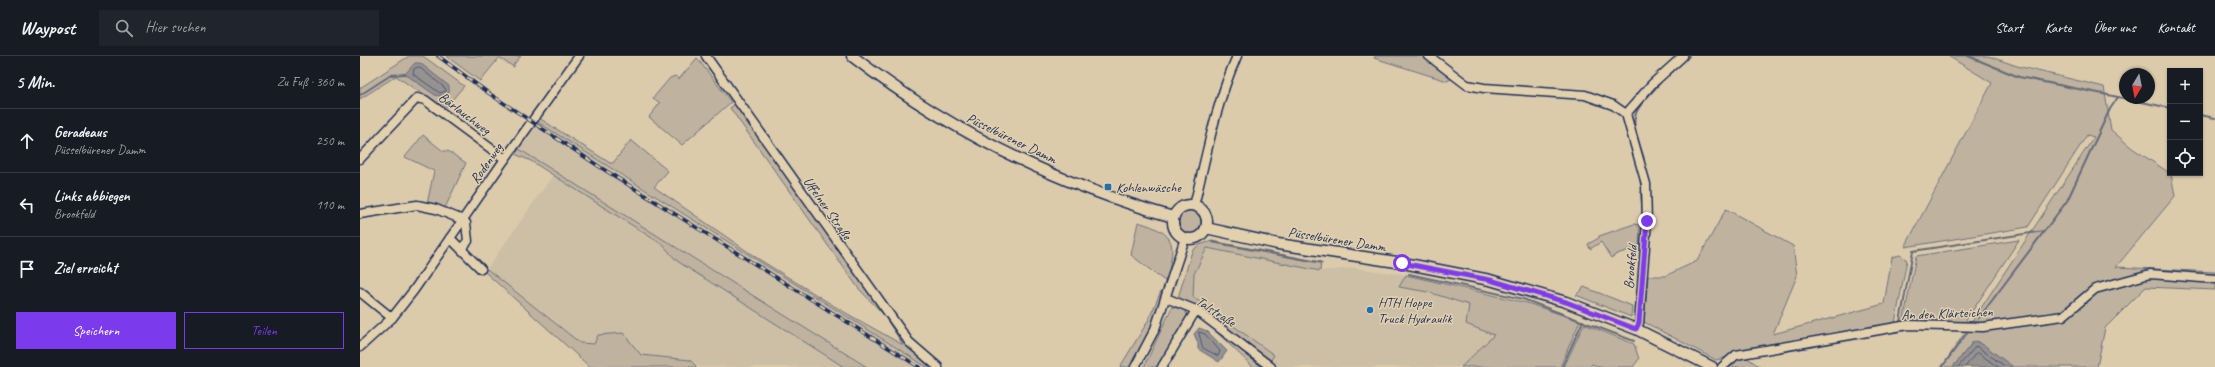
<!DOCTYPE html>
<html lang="de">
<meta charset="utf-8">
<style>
:root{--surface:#171b24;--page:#20242c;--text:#f1f3f6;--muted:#9ea1a6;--line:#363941;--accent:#7c3aed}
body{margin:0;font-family:Caveat,sans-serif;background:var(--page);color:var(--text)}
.controls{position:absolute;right:12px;top:12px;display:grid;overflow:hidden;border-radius:0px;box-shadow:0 1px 3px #0004}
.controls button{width:36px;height:36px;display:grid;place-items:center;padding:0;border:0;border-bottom:1px solid var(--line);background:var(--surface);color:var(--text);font:20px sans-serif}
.compass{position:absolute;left:1759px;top:12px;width:36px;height:36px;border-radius:50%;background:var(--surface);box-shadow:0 1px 3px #0004;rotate:190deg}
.stop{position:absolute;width:12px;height:12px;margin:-9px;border:3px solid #7c3aed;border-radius:50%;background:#fff}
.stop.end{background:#7c3aed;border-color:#fff;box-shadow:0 1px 4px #0008}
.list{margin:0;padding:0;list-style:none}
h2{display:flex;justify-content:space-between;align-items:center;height:52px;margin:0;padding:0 16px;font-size:17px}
h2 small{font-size:13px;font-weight:400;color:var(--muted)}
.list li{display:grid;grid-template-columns:26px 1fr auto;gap:12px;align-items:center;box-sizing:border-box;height:64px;padding:0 16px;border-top:1px solid var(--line)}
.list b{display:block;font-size:15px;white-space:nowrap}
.list p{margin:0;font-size:13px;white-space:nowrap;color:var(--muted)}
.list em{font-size:13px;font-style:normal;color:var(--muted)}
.actions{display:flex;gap:8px;padding:12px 16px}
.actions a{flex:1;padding:9px 0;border:1px solid var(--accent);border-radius:0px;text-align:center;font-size:14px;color:var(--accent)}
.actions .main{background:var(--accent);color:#fff}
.icon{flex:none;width:22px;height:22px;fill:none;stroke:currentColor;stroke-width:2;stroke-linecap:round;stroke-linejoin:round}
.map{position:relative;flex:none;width:1855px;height:311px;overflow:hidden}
header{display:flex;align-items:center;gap:24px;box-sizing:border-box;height:56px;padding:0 20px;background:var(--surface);border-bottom:1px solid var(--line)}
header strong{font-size:19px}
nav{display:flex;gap:22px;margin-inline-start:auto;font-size:14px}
.search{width:280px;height:36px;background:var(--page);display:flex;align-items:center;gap:10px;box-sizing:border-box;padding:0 14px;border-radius:0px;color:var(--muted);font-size:15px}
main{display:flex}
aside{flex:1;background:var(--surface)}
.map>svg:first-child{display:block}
</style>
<header>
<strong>Waypost</strong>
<div class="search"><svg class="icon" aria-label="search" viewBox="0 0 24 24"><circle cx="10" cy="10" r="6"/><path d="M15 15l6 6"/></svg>Hier suchen</div>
<nav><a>Start</a><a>Karte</a><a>Über uns</a><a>Kontakt</a></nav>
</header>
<main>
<aside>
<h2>5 Min.<small>Zu Fuß · 360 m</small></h2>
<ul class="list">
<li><svg class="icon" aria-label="ahead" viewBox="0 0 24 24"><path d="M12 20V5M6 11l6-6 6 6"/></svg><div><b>Geradeaus</b><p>Püsselbürener Damm</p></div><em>250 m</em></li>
<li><svg class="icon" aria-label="left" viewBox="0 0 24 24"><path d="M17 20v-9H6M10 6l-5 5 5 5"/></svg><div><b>Links abbiegen</b><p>Brookfeld</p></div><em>110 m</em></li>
<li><svg class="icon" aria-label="arrive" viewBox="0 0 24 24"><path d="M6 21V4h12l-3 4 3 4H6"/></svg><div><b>Ziel erreicht</b></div></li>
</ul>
<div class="actions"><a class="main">Speichern</a><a>Teilen</a></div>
</aside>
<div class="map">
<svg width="1855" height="311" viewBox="0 0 1855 311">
<rect width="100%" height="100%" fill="#dbcbab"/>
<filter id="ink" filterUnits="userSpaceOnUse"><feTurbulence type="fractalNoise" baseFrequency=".025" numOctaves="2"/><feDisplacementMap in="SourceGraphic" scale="8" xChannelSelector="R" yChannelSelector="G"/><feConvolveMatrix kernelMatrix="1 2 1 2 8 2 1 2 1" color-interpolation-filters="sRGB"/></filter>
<g filter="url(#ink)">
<g fill="#ccbfa5">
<path d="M176,65l133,85 258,161h-60l-348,-218z"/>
<path d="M193,119l110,70 14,16 167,106h-145l-9,-7 -102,-11 -101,-80z"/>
<path d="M847,192l113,23 35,-3 51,7 -6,12 28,5 41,13 26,30 -34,32h-181l-9,-7 3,-5 -81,-58 1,-23z"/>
</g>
<g fill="#bfb39f" stroke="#6d717e">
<path d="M49,0h14l41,30 -20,23 -48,-33 -36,23v-11z"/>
<path d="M86,0h75l-7,8v3l-15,-9 -19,23z"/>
<path d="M1015,0h46l30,23 -4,2 -73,-23z"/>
<path d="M1588,0h40l29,10 87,21 7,43 21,18 39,26 4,22 -59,71 99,5v18l-69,-3 -41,41 -8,39h-84l-36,-26 -5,2 -19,24h-11l152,-230 -7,-2 -59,92 -123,20 87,-164z"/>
<path d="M337,2l34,44 -49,43 -33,-28 11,-14 -7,-5 17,-20 5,-2 4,3z"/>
<path d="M376,47l128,179 71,85h-8l-391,-246 3,-3 71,45h3l18,-23 37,31 -14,16 103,71 82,51 64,36 -20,-31 -24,-25 -129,-181z"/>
<path d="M63,79l20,16h5l18,12 -21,45 -18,-4 7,-33 -29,-14z"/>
<path d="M159,93l348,218h-23l-167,-106 -14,-16 -132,-84 -16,-7z"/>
<path d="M1366,153l67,37 4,30 -24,58 111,-30 8,-47 8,-2 7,5 -12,63 -162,30 -8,5 -9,2 -72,-38 4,-46h17l32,-15z"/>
<circle cx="829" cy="166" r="12"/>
<path d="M778,166c41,12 37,23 28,60l-35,-27z"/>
<path d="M1274,168l6,1 -1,22 -22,7 -6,4 -10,-16 -11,7 -2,-5 11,-6v-2z"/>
<path d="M1659,184l-56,85 -60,-3 13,-66z"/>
<path d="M852,185l109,21 -1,9 -113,-23 -13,26 -1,23 81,58 -3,5 -71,-51 -22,-11 14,-47 7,-6z"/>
<path d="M127,213l93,74 14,1 4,-9 25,-2 18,22 49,5 7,7h-107l-105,-95z"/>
<path d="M1046,219l121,28 53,18 -20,46h-99l33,-32 -28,-11 3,-19 -41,-13 -29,-5z"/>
<path d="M1224,231l48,19 -1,11 -55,-22z"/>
<path d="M801,235l3,1c-8,27 -20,51 -33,75h-11l28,-46z"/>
<path d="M812,251l11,2 4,5v6l-28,47h-15z"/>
<path d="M844,264l61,47h-12z"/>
<path d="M1224,268l50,20 5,15 -6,8h-33l-8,-3 -2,3h-26z"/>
<path d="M1386,301l14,10h-31l7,-8z"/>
</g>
<g fill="#969290" stroke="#656a7c">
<path d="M55,7h5l29,23v7l-4,4 -10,-2 -30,-21z"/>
<path d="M839,272l8,3 20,20 -8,11 -21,-13v-6l-4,-9z"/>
<path d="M1614,285l10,4 29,22h-60z"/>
</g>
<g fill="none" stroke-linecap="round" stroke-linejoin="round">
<g stroke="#4c5772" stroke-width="1">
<path d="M59,11l26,21 1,3 -6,2 -27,-19 1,-5z"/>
<path d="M839,276l6,2 15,17 -2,5 -15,-8z"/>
<path d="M1598,311l18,-21 30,21"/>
<path d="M1605,311l12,-15 21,15"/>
</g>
<g stroke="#656a7c" stroke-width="2">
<path d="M1608,0l51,21 99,20"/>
<path d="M1309,19l20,-19"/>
<path d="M0,39l31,-20 14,-1"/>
<path d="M1840,59l15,3"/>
<path d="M1284,103c-14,-45 -16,-41 16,-76"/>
<path d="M1280,119l1,11"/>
<path d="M1281,137l2,24"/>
<path d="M852,186l110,21"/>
<path d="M1049,218l114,25 111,42"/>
<path d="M1618,263l89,-118 43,-92 8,-12 52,11"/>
<path d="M1540,266l13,-71 131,-20"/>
<path d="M1202,311l21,-46"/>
<path d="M1582,311l25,-34"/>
</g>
<defs>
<g id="minor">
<path d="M346,0l203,286 29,25"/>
<path d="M1069,0l38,29 17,3 101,7 28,10 13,9 20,70 1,37 -8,102 -3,6"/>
<path d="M1266,58l26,-30 31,-28"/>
<path d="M0,103l57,-61 8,2 80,59"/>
<path d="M834,150c13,-53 21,-100 43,-150"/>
<path d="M0,158l57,-9 19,4 27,11 3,3 2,18 -7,8"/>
<path d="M90,182l31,31"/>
<path d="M0,236l32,26"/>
<path d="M806,242l30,12 75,57"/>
<path d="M0,291l32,-29 22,-28 91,-131 74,-103"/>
<path d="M775,311l20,-38 30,-91"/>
<path d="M802,311l34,-57"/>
<path d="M1362,311l14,-12 172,-30 75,2 80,-11 32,-27 55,-15 65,5"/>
</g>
<g id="major">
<path d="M492,0c96,74 205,128 321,161"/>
<circle cx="830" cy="166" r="17"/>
<path d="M846,172l72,16 125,19 87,17 76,22 70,27 76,38"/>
</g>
</defs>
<use href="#minor" stroke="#1b2f5e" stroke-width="11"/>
<use href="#major" stroke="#1b2f5e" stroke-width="13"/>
<use href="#minor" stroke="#e3d1ae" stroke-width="8"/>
<use href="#major" stroke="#e3d1ae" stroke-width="10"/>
<defs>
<path id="rail" d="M78,0l49,36 113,75 319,200"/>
</defs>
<use href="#rail" stroke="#1b2f5e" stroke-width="3.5"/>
<use href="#rail" stroke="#e3d1ae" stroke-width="2" stroke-dasharray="6" stroke-linecap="butt"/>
</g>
</g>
<g fill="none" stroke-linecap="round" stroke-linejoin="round" filter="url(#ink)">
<path stroke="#7c3aed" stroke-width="5" d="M1042,207l88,17 76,22 70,27 3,-6 8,-102"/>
</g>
<g fill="#1f6fb2" stroke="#e3d1ae" stroke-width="1.5">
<rect x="744" y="127" width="8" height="8" rx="2"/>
<circle cx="1010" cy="254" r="4"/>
</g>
<g text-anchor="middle" stroke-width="3" stroke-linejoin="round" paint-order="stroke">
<g font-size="14" fill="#1b2f5e" stroke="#e3d1ae">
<text transform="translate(105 57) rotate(37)" y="5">Bärlauchweg</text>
<text transform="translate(652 82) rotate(26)" y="5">Püsselbürener Damm</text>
<text transform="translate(126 107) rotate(-55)" y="5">Rodenweg</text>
<text transform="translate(468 152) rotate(55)" y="5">Uffelner Straße</text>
<text transform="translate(977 183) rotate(9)" y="5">Püsselbürener Damm</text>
<text transform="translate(1270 211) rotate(-85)" y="5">Brookfeld</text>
<text transform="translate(856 255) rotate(33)" y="5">Talstraße</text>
<text transform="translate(1587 257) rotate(-2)" y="5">An den Klärteichen</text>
</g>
<g font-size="14" fill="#1b2f5e" stroke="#e3d1ae" text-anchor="start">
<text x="756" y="136">Kohlenwäsche</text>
<text x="1018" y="251">HTH Hoppe<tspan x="1018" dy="16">Truck Hydraulik</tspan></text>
</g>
</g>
</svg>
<div class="controls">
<button>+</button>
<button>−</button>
<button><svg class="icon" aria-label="locate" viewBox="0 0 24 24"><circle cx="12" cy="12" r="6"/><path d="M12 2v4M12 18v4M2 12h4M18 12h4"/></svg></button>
</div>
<svg class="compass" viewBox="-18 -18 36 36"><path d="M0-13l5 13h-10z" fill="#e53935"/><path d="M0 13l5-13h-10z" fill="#9ea1a6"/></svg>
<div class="stop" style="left:1042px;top:207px"></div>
<div class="stop end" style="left:1287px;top:165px"></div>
</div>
</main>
